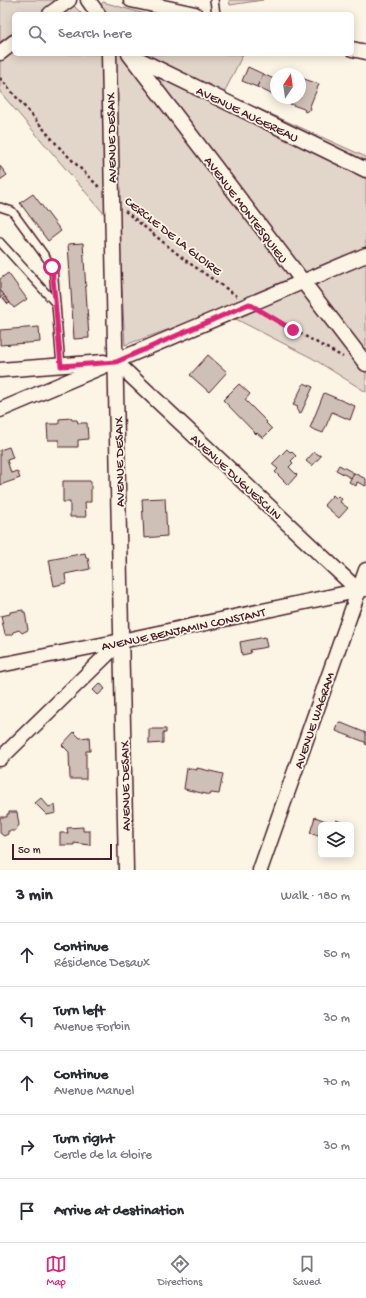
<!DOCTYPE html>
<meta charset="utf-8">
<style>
:root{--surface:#fff;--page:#f2f2f3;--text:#2b2b33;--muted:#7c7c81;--line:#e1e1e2;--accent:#db2777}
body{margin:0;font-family:"Gochi Hand",sans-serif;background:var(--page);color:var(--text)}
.controls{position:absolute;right:12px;bottom:12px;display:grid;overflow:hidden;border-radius:6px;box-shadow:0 2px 10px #0003}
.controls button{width:36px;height:36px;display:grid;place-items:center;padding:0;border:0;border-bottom:1px solid var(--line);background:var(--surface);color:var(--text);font:20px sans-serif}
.compass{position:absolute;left:270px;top:68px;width:36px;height:36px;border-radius:50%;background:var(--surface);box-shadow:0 2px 10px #0003;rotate:13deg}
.scale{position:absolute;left:12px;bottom:10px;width:100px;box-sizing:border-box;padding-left:4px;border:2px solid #4a1f2b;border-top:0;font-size:11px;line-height:14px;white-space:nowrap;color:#4a1f2b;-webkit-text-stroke:3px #fcf5e5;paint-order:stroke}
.stop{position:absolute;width:12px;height:12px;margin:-9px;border:3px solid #db2777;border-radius:50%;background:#fff}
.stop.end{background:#db2777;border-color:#fff;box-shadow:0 1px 4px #0008}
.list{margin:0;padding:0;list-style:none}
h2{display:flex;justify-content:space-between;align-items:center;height:52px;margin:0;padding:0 16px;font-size:17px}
h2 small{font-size:13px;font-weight:400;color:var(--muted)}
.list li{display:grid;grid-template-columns:26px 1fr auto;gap:12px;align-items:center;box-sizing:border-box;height:64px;padding:0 16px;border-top:1px solid var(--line)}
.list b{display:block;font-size:15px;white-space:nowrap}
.list p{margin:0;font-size:13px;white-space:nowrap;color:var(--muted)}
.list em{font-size:13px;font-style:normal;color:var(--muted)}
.icon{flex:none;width:22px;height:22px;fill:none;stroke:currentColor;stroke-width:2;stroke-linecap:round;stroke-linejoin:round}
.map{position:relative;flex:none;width:366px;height:870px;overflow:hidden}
.search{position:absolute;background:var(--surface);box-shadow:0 2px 10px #0003;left:12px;right:12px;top:12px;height:44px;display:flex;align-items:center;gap:10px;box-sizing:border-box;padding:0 14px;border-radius:6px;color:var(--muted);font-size:15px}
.sheet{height:372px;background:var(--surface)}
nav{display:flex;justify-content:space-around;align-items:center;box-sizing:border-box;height:56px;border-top:1px solid var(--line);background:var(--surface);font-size:11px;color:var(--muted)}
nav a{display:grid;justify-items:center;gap:2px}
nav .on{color:var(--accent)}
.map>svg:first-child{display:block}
</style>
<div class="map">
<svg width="366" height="870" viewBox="0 0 366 870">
<rect width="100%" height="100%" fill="#fcf5e5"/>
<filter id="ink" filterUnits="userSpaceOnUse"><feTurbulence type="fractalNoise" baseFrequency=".025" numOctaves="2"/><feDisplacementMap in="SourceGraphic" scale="8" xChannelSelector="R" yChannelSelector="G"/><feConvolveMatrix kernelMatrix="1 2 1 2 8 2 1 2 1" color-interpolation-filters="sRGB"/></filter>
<g filter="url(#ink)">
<g fill="#e2d5ca" stroke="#967a7a">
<path d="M0,0h60l-20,14h-26v18l-14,10z"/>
<path d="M229,0h34l-33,5z"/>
<path d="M103,2l42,12h-41l-5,-6z"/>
<path d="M74,6l8,8h-19z"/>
<path d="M14,50v4h92v162l-106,-124v-32z"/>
<path d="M117,54h126l-19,39 142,64v235l-54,-34 -92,-47 -95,34 -16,-289z"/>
</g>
<g fill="#cfc0b7" stroke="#4a1f2b">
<path d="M248,67l15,7 -6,13 -15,-6z"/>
<path d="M263,74l13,6v4l-5,10 -14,-7z"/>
<path d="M301,78l18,6 -9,22 1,3 -6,3 -1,-3 -14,-5 3,-6h7z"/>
<path d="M0,166l7,9 -7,5z"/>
<path d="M33,194l28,37 -13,10 -28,-38z"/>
<path d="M83,243l6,95 -15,1 -6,-95z"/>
<path d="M8,273l19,26 -13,9 -14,-18v-11z"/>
<path d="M0,290l4,5 -4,3z"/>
<path d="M5,297l5,6 -2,1 -5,-6z"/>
<path d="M39,327l1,15 -40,3v-15z"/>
<path d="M208,355l19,17 -18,20 -19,-17z"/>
<path d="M304,383l9,4 -12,26 -2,1 -2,-4 1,-3 -5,-2z"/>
<path d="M239,384l11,10 -5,6 22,22 -1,1 6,6 -9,9 -6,-5 -1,1 -33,-34z"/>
<path d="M324,393l31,13 -5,14 -18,-8 -9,21 -13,-5z"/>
<path d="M71,418l1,2h5l1,3h9l1,16 -10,1v7h-19v-7h-11l-1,-16h12v-5z"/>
<path d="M9,447l4,11 -6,2 4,13 6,-2 3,7 -20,7v-35z"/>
<path d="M287,449l3,3 1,-1 5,5 -5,5 2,2 -4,4 8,8 -9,10 -13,-13 3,-3 -6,-5z"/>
<path d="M314,452l7,4 -9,10 -6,-5z"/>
<path d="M339,465l15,8 -3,5 -15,-8z"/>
<path d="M354,473l12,6v7l-9,-4 -1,4 -7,-4z"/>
<path d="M63,481h28v21h-6l1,15h-16v-15h-7z"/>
<path d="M333,495l3,3 2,-2 4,3 -2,3 8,6 -9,10 -15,-13z"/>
<path d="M165,498l2,38 -23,2 -2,-39z"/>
<path d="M85,553l1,5h2l2,11 -25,5 1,9 -12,3 -5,-26z"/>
<path d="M23,610v2h2l3,18 -6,3 -3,-3 -6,2 -1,3h-7l-4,-19 9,-2v-2z"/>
<path d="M265,637l2,10 -17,3 1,3 -9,2 -2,-13z"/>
<path d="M100,683l5,6 -7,6 -5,-5z"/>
<path d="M339,722l27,11v12l-1,-3 -29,-11z"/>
<path d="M149,729h17v4h-3v10l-14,1z"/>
<path d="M74,732l6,6 9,-1 1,14h-4v28h-16l-1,-27 -7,-7z"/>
<path d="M187,768l10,2v-2l26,6 -4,20 -8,-1 -1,2 -26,-6z"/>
<path d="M41,798l8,9 6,-2 1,8 -9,2 -12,-12z"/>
<path d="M9,812h8l2,13 -4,6h-7v3l-4,2 -4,-3v-16h7v-3h2z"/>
<path d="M315,817l19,7 2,-4 8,3 -1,2h-22v12l-11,-4z"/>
<path d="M83,827v4h7v14l-16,-2v2h-14v-12h8l-1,-5z"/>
</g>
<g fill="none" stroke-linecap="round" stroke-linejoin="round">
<defs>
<g id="service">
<path d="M214,0l2,14"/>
<path d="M0,207l12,4 41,56 8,99"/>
<path d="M0,242l56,62"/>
</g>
<g id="minor">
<path d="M88,0l10,14"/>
<path d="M131,0l64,14"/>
<path d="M50,14l19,-14"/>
<path d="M352,49l14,3"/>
<path d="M0,53l14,-11"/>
<path d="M109,54l17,816"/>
<path d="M129,54l237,310"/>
<path d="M132,56l234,114"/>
<path d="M116,362l243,229"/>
<path d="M0,370l104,-8"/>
<path d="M0,410l366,-155"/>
<path d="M0,665l121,-24 245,-52"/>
<path d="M0,759l121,-118"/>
<path d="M260,870l106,-300"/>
</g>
</defs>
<use href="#service" stroke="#4a1f2b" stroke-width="10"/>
<use href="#minor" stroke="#4a1f2b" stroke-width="17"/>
<g stroke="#4a1f2b" stroke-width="2.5" stroke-dasharray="3 3" stroke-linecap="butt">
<path d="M0,78l59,69 40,40"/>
<path d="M125,211l60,49 52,36"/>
<path d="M263,313l80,44"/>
</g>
<use href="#service" stroke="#fcf5e5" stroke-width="7"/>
<use href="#minor" stroke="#fcf5e5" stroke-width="14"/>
</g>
</g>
<g fill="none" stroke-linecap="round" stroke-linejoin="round" filter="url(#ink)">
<path stroke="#db2777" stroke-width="5" d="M52,267l9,99 55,-4 133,-58 44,26"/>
</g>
<g text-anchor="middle" stroke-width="3.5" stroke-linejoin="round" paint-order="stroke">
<g font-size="13" fill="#4a1f2b" stroke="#fcf5e5">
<text transform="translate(248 113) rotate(26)" y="5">AVENUE AUGEREAU</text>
<text transform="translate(110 138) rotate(-91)" y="5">AVENUE DESAIX</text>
<text transform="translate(247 209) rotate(53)" y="5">AVENUE MONTESQUIEU</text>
<text transform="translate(174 235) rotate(38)" y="5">CERCLE DE LA GLOIRE</text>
<text transform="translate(118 462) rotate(-91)" y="5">AVENUE DESAIX</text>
<text transform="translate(237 476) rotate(43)" y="5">AVENUE DUGUESCLIN</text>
<text transform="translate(183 628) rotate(-12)" y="5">AVENUE BENJAMIN CONSTANT</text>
<text transform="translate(313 720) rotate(-71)" y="5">AVENUE WAGRAM</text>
<text transform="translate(124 786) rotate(-91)" y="5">AVENUE DESAIX</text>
</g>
</g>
</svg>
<div class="controls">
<button><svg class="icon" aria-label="layers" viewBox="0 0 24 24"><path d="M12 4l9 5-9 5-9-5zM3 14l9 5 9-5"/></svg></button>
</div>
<svg class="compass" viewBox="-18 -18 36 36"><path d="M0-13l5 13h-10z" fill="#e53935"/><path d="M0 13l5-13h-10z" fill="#7c7c81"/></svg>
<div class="scale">50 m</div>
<div class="stop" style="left:52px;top:267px"></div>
<div class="stop end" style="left:293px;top:330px"></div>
<div class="search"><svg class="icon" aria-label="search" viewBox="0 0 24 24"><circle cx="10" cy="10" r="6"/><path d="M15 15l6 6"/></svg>Search here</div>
</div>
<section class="sheet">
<h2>3 min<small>Walk · 180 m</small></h2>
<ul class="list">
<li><svg class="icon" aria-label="ahead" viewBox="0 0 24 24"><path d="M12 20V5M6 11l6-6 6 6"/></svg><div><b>Continue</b><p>Résidence Desaux</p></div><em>50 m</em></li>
<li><svg class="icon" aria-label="left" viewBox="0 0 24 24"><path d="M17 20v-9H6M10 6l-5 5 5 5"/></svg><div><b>Turn left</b><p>Avenue Forbin</p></div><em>30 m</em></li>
<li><svg class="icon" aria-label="ahead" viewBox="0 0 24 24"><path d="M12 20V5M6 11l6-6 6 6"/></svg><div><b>Continue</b><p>Avenue Manuel</p></div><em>70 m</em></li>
<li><svg class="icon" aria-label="right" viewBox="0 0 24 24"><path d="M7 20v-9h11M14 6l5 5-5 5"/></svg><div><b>Turn right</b><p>Cercle de la Gloire</p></div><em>30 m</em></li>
<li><svg class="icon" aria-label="arrive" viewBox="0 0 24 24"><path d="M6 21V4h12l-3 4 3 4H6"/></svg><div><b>Arrive at destination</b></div></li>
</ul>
</section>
<nav>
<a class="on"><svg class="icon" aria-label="map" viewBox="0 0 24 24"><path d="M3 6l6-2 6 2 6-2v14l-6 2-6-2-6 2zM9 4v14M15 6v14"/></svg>Map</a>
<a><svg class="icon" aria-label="directions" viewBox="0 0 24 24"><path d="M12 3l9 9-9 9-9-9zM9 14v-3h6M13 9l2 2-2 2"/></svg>Directions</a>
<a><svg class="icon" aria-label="saved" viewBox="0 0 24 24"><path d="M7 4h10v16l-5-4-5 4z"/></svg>Saved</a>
</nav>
